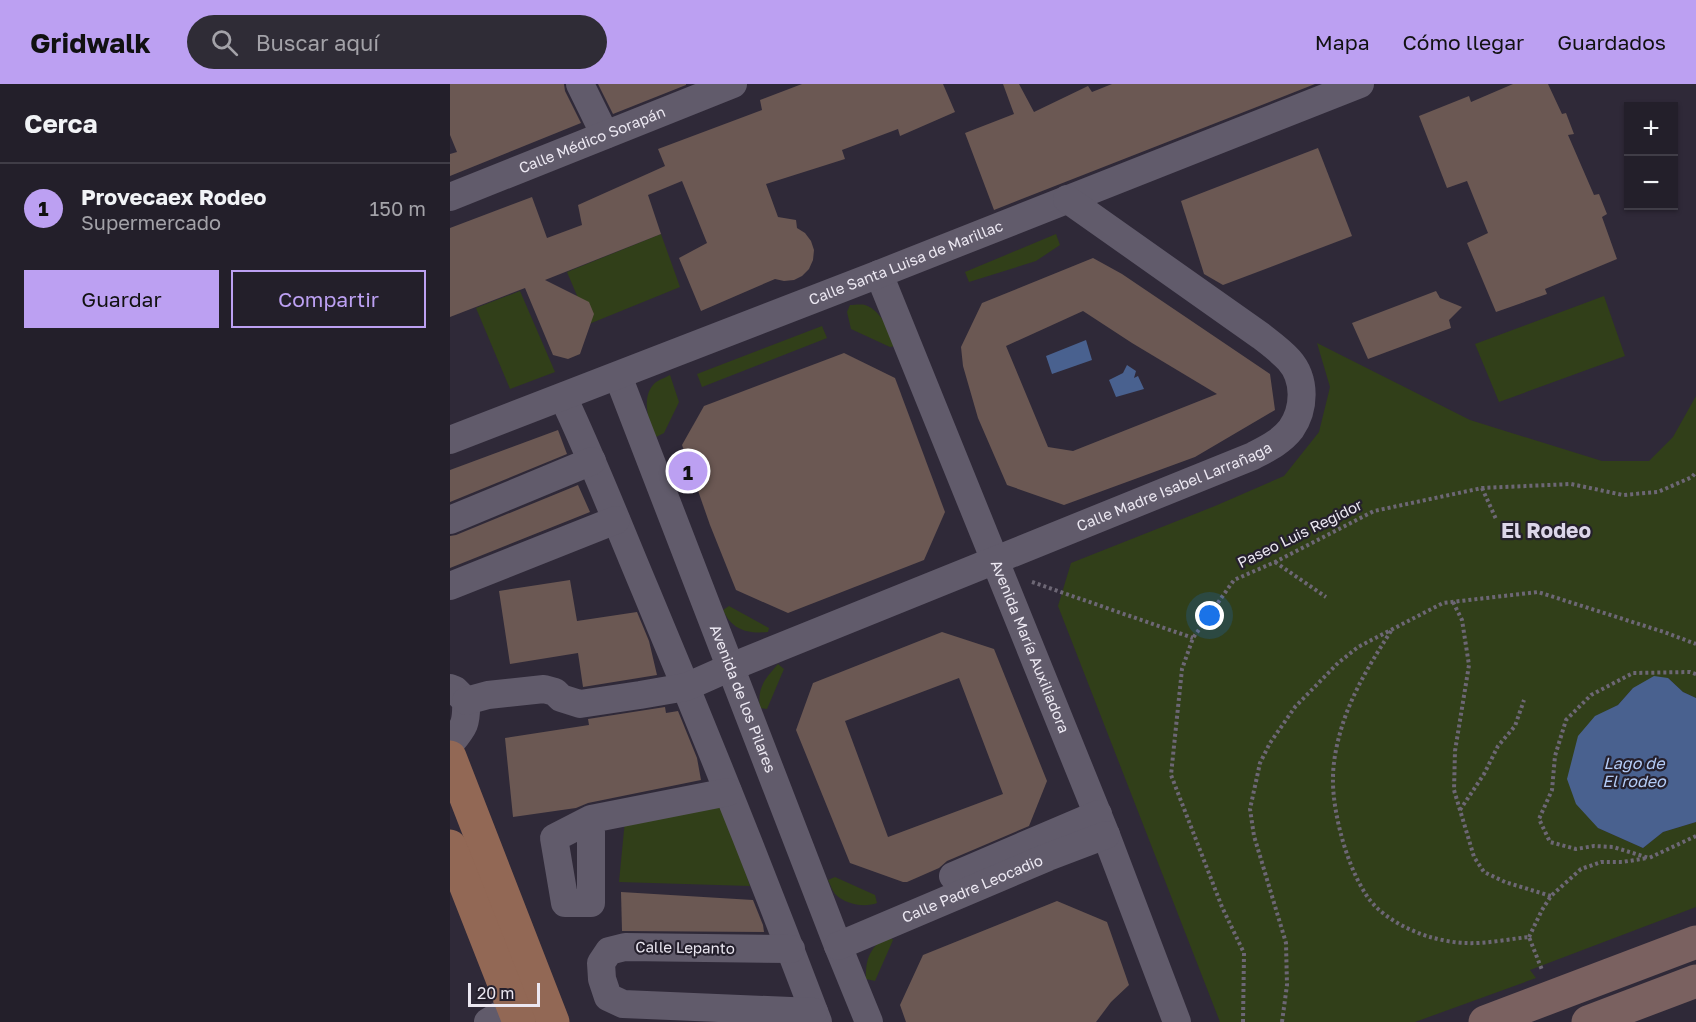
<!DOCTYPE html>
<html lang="es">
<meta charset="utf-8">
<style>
:root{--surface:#231f2a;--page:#2f2c36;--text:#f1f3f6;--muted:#a3a2a8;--line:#403d47;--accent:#bca0f2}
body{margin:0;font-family:"Golos Text",sans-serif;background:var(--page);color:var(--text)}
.controls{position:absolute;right:18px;top:18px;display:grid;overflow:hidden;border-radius:0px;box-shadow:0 2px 4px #0004}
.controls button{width:54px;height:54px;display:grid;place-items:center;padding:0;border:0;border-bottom:2px solid var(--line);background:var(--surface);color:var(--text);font:30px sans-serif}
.scale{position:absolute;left:18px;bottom:15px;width:72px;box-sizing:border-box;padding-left:6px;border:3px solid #ece8f2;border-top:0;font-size:16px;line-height:21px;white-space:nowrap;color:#ece8f2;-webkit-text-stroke:4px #25202d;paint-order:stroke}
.you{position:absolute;left:760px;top:532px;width:21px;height:21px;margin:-15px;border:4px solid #fff;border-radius:50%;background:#1a73e8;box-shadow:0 0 0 9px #1a73e833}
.badge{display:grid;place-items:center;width:39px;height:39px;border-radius:50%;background:var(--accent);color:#111;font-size:20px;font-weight:700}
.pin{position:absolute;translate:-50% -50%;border:3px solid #fff;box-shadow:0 2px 6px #0006}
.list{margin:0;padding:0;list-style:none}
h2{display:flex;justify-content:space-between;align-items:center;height:78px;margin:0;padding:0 24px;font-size:26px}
h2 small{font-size:20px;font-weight:400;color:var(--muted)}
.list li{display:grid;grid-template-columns:39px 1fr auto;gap:18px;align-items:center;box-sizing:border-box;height:90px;padding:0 24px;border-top:2px solid var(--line)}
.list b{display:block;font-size:22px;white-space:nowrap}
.list p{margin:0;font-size:20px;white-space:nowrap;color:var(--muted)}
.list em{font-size:20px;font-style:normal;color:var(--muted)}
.actions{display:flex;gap:12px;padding:18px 24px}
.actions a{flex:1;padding:14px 0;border:2px solid var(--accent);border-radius:0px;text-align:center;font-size:21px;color:var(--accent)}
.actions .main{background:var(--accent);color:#111}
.icon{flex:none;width:33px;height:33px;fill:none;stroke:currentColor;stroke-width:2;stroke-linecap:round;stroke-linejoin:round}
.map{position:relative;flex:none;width:1246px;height:938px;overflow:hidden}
header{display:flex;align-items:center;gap:36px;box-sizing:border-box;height:84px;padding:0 30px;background:var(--accent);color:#111}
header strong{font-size:28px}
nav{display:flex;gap:33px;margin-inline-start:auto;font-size:21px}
.search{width:420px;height:54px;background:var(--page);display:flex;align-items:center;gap:15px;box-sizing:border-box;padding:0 21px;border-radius:33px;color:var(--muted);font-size:22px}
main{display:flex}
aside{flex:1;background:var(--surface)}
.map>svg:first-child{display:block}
</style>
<header>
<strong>Gridwalk</strong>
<div class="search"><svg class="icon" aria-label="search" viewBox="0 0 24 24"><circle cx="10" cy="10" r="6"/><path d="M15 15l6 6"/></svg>Buscar aquí</div>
<nav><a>Mapa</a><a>Cómo llegar</a><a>Guardados</a></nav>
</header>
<main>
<aside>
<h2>Cerca<small></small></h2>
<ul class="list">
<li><span class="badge">1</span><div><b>Provecaex Rodeo</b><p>Supermercado</p></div><em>150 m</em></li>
</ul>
<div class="actions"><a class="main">Guardar</a><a>Compartir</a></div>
</aside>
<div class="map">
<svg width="1246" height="938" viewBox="0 0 1246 938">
<rect width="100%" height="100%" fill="#2f2938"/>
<g fill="#313f19">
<path d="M211,150l19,53 -91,37 -22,-52z"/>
<path d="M606,150l4,11 -24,16 -67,21 -4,-10z"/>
<path d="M70,207l35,81 -45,17 -34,-81z"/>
<path d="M1154,212l21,60 -126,46 -24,-58z"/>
<path d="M400,221c4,0 11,-1 15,0 17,6 24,26 30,41l-5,1 -39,-18 -4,-17z"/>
<path d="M372,242l5,12 -125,49 -5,-13z"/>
<path d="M867,259l153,77 132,41h47l24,-24 23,-41v302l-13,-6 -15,-14 -35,10 -15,17 -23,12 3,111 45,20 20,-16 33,-10v85l-166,63 6,8 -121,44h-195l-162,-416 13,-43 144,-57 69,-30 35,-44 11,-45z"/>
<path d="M220,291l9,27 -15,31 -8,4c-7,-14 -15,-38 -3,-52 4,-5 12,-7 17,-10z"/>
<path d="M279,522l40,22 -1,4c-21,2 -36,-2 -45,-22z"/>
<path d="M328,580l6,5 -17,40 -7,-1c-3,-21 5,-29 18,-44z"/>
<path d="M273,723l27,79 -131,-4 6,-62z"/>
<path d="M385,793l40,18 2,8c-13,5 -32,1 -42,-9 -3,-4 -5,-10 -7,-14z"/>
<path d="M438,850l5,6 -18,41 -9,-2c-1,-22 5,-31 22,-45z"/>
</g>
<g fill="#49618f">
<path d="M636,256l6,20 -40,14 -6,-18z"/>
<path d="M677,281l9,6 -2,7 4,-2 6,13 -28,8 -7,-17 14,-7z"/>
<path d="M1204,592l14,2 15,14 13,6v124l-33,10 -20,16 -45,-20 -22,-24 -9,-25 11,-43 17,-20 23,-11 15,-17z"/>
</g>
<g fill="#6b5853" fill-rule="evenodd">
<path d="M0,0h114l1,7 16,32 -131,53v-22l7,-2 -7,-17z"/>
<path d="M148,0h88v1l-73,29z"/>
<path d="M352,0h141l12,28 -55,24 -2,-7 -56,21 3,9 -79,25 12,33 18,3 1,8 8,5 6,8 3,9 -1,10 -4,9 -7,7 -8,4 -10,1 -9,-2 -74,32 -22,-53 28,-15 -25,-62 -34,14 13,39 -116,46 44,22 5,12 -14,40 -12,5 -15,-4 -28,-67 -75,29v-89l82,-31 15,41 35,-13 -4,-20 87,-39 -7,-17 104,-39 -2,-10z"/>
<path d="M553,0h16l15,28 54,-26 4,6 20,-8h203l-321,126 -29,-77 49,-19z"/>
<path d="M1063,0h35l14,30 4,-1 8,21 -6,1 26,60 5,-1 8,20 -5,3 15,42 -72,30 2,5 -51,18 -29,-69 21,-10 -21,-52 -20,7 -28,-72 50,-20 2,6z"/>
<path d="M868,64l34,88 -129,49 -19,-11 -23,-73z"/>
<path d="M643,174l29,16 148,100 5,36 -80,47 -131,48 -57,-20 -29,-67 -15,-52 -2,-19 21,-44zM633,227l49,32 85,51 -144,57 -25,-4 -42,-101z"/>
<path d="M986,207l4,7 22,9 -13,13 2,8 -83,31 -16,-36z"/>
<path d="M394,269l51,25 50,134 -21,48 -136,53 -52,-23 -26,-65 -28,-80 22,-39z"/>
<path d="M108,346l9,24 -117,48v-32z"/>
<path d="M128,401l12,27 -140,56v-32l6,-1z"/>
<path d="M120,496l7,41 60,-9 12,29 8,34 -74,12 -5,-34 -68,11 -11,-73z"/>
<path d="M492,548l52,17 53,132 -18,45 -82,35 -8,7 -32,14h-4l-53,-19 -54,-133 17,-47zM509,594l44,116 -115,43 -43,-116z"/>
<path d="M215,623l1,6 12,-2 19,47 4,22 -113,23 -12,5 -63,9 -8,-79 84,-13 -1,-6z"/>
<path d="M171,808l132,8 10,25 1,7 -142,-1z"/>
<path d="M607,817l50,21 22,63 -18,17 -15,20h-190l-6,-17 23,-50z"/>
</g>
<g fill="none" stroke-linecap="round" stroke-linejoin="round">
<g stroke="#6d6775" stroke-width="4" stroke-dasharray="3 3" stroke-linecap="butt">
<path d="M1032,404l14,31"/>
<path d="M825,478l51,35"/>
<path d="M582,498l161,56"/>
<path d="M1003,518l9,18 7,45 -14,86 -1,39 20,67 10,15 21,10 46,14"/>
<path d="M941,547c-18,28 -36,57 -47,89 -6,18 -11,39 -11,58 -1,36 17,102 42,128 14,14 35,25 55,31 11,3 25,6 36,6 20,1 43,-4 63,-6l13,33"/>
<path d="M1246,590l-6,-2 -57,1 -42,22 -25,25 -11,36 -3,34 -13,29 11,23 26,7 18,-3 19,1 36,11 47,-22"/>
<path d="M1010,726l24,-36 14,-28 17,-20 9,-26"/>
<path d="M1079,853l13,-27 9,-14 30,-27 20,-7h21l26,-4"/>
<path d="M793,938l1,-69 -22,-46 -51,-132 11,-106 11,-31 41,-58 41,-18 99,-51 108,-23 89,-4 52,11 35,-3 34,-15 4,-5"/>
<path d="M832,938l5,-37 -1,-42 -32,-107 -4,-27 10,-46 10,-20 25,-36 43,-44 20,-16 85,-44 95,-11 126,40 32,12"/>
</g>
<g stroke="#615b6b" stroke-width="28">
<path d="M130,0l25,51"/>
<path id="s1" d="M0,113l283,-113"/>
<path id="s2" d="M429,190l227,561 71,187"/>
<path id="s3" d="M168,292l220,570 31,76"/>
<path d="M113,313c30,63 55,128 82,192 60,143 118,288 173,433"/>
<path id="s4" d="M0,356l429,-166 481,-190"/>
<path d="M0,436l142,-59"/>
<path d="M0,502l166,-66"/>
<path d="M0,604l5,2 11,11c1,23 -2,26 -16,43"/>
<path id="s5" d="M16,617l22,-6 56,-6 11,3 6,6 19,6 60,-9 46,-8 45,-20 522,-211c13,-7 28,-14 38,-27 14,-20 15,-50 -2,-69 -8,-9 -19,-17 -28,-24l-194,-137"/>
<path d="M141,735l-37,19 11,65h26v-84l137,-27"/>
<path d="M503,792l145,-62"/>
<path id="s6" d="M388,862l210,-89 58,-22"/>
<path d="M341,865l-166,-2 -16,4 -8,12 1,16 6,18 15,7 191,8"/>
<path d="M38,938l25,-15"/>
</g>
<g stroke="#7a6160" stroke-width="33">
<path d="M1035,938l211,-80"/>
<path d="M1138,938l108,-41"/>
</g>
<g stroke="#926855" stroke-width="33">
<path d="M0,673l103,265"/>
<path d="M0,762l69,176"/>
</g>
</g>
<g text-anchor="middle" stroke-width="4.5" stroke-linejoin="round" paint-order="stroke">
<g font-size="15" fill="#ece8f2" stroke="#25202d">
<text dy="5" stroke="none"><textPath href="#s1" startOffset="153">Calle Médico Sorapán</textPath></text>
<text dy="5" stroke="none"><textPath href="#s4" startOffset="489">Calle Santa Luisa de Marillac</textPath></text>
<text dy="5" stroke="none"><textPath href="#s5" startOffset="754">Calle Madre Isabel Larrañaga</textPath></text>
<text transform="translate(850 450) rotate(-26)" y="5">Paseo Luis Regidor</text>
<text dy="5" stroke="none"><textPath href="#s2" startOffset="402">Avenida María Auxiliadora</textPath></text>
<text dy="5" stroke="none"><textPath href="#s3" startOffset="346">Avenida de los Pilares</textPath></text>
<text dy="5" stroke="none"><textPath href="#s6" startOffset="146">Calle Padre Leocadio</textPath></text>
<text transform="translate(235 864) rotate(1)" y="5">Calle Lepanto</text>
</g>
<g font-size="16" font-style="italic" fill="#b4ccf7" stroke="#25202d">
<text x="1184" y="685">Lago de<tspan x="1184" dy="18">El rodeo</tspan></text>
</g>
<g font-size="21" font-weight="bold" fill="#dcd6e9" stroke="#25202d">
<text x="1096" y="454">El Rodeo</text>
</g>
</g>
</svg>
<div class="controls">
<button>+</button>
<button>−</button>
</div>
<div class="scale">20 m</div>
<div class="you"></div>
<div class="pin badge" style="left:238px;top:387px">1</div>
</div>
</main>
